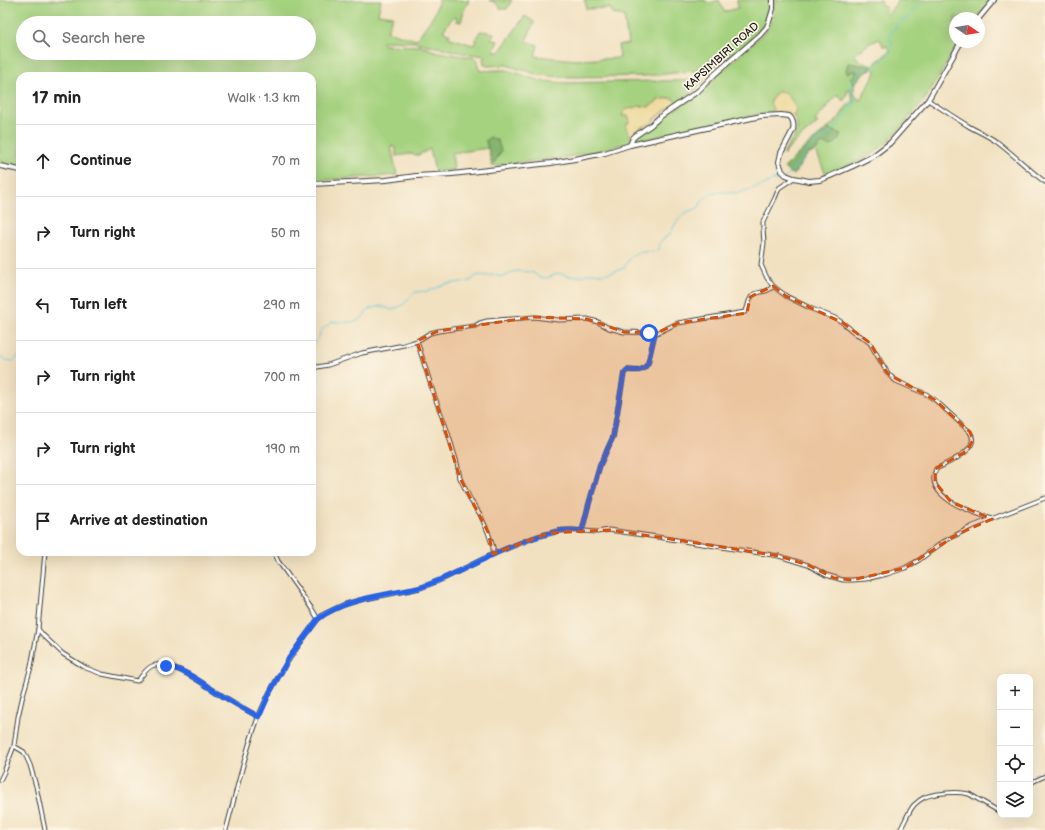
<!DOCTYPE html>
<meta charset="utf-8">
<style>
:root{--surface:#fff;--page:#f2f2f2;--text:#222;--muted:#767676;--line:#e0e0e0}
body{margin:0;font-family:"Balsamiq Sans",sans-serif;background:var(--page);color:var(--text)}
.controls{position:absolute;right:12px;bottom:12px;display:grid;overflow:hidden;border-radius:8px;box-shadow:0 4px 16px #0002}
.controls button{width:36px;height:36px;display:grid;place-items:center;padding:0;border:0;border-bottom:1px solid var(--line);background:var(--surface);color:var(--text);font:20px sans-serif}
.compass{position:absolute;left:949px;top:12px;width:36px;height:36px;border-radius:50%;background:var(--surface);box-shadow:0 4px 16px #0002;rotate:102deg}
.stop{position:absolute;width:12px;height:12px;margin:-9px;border:3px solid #2563eb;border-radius:50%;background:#fff}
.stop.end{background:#2563eb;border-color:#fff;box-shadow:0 1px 4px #0008}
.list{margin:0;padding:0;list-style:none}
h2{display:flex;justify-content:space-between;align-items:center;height:52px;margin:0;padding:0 16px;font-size:17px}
h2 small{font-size:13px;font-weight:400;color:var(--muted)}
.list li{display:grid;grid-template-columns:26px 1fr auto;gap:12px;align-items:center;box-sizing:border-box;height:72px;padding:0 16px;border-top:1px solid var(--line)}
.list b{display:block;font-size:15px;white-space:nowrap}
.list em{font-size:13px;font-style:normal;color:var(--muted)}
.icon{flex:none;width:22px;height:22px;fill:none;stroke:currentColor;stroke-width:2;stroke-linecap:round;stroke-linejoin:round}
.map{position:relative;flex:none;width:1045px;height:830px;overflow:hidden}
.search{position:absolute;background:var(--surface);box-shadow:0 4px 16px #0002;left:16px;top:16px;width:300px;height:44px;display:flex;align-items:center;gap:10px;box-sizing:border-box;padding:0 14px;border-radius:22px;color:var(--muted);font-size:15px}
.panel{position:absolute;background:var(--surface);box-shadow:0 4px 16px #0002;left:16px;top:72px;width:300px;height:484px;border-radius:12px}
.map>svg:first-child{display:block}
</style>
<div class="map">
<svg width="1045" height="830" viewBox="0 0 1045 830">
<rect width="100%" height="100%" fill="#fcf5e5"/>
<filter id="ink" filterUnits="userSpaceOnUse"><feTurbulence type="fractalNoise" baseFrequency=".025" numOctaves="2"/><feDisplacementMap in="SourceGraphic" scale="8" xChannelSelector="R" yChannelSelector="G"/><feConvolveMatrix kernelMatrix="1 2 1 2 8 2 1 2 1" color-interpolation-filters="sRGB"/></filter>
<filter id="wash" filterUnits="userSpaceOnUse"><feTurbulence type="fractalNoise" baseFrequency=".012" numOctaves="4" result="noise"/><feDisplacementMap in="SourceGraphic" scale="16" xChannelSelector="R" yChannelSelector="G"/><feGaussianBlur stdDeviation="0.9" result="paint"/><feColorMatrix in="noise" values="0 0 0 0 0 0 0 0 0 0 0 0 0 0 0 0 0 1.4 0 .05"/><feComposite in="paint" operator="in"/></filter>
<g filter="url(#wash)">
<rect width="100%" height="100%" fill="#f1e1c1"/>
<g fill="#a5d27f" stroke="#60774e" fill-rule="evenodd">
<path d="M0,0h381l-3,14 15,2 -6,15 29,9 18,-25 5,-15h30l-5,10 -3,12 -5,-1 1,-3 -4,-1 -10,14 7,3 -2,3 21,7 5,1 6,-14 14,2 -3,6 7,2 -5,10 6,1 26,-36 9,6 -8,19 12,4 -3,11 41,4 44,-2 -2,-13 10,-1 -4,-28 -11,-2 -3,-6 -24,1v-5l-2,-4h121v1l5,2 9,-3 5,12 14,-4 -1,-8h31v13l-5,12 -8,11 -18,16 -24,15 -9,3 -58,6 -84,1 -23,-2 -33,-10 -19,1 -3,-2 -1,-5 2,-3 -21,-3 -49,-11 -33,-1 2,4 36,1 18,6 37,6 3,3v6l2,4 19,-1h8l34,11 26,2 138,-3 -8,8 -19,14 -7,-4 -12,2 -10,7 -9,-1 -12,10 2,4 -4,6 2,6 4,4 -4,7 -26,7 -41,8 -69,8 9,-15 -15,-10 2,7 -36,5 2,17 -19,2 -5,-23 -12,6 -8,-1 -14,2v-8l-5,-2 6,29 -85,6v-105h-292v93l-20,-4zM23,23h286v30h-286z"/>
<path d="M489,0h23l-5,9h-6l-5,-6z"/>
<path d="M774,0h108l-1,5 5,2v5l2,2 7,-9 3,-5h94l-16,18h-21v24h4l-33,56 -31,36 -13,13 -16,11 -40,17 -10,-24 3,-5 4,-2 13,-12 -9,-3 12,-11 8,-12 6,-5 -3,-11h-2l-2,7 -3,4 -5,-7 -23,27 3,2 -21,17 -14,15 3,-6 8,-12 3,-7v-7l-3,-6 1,-7 -6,-14 -5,-4h-6l-5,17 -2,4 -22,3 -116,26 1,-2 3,-4 13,-8 11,-10 32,-20 72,-66c8,-11 9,-18 9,-32zM880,39l3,7h4l3,5 -17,14 -12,-4 -7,-6 16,-12zM848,63l19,4 4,-1 5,6 -16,28c-7,-4 -6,-9 -6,-16 -1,-1 -2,-5 -3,-6l6,-6 -4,-1z"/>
</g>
<g fill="#84b46e" stroke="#506845">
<path d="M848,63l19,3h4l1,2 -10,7 -8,9 -3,-6 6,-6 -4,-1 -6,2 -1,-3z"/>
<path d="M827,129l9,3 5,2 -3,7 -7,5 -8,-2 -4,2 -3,5 -9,4 -7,10 -6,10 -6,-3 -4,-4 17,-17z"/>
<path d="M490,137l8,4 3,10 -9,15 -6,-26z"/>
</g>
<g fill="#eeda9e" stroke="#857b5d">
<path d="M778,92c11,0 13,8 18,16l-2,9c-7,-6 -14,-4 -23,-4l2,-4 -3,-6 4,-8z"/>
<path d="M671,98l7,4 -19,13 -9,9 -10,4 -8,8 -4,-4 -2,-6 4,-6 -2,-4h-6l3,-6 15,-4 9,1 10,-7z"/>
</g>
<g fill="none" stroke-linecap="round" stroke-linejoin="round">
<g stroke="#5ec8d9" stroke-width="1">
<path d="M788,175l12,-13 6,-10 10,-9 10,-7 12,-10 9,-13 3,-7 4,-1 2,-4 -5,-13 2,-7 6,-8 6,-4 9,-3 17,-14 1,-9 -3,-5 2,-6 5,-4v-4l4,-4 6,-1 16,-19"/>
<path d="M312,345l7,-8 2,-7 11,-8h20l8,-2 9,-11 12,-3 11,4 11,-5 12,-13 14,-1 17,-7 24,-3 8,-6 7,1 7,-1 12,2 11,-6 17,1 7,5 9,1 10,-5 10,3h11l12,-3 11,1 11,-2 11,-4c7,-15 15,-17 30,-16l6,-4 -2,-3 5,-6 7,-5 5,-10 9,-11 14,-5 5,-8 7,-6 10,-2 18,1 23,-7 12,-6h6l7,-3"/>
<path d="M0,356l6,4 7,1 7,-6"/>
</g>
</g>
</g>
<g filter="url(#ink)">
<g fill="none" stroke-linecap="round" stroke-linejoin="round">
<defs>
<g id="street">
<path d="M928,100c14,9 27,18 42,27 9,5 18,9 27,15 17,13 31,27 48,40"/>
<path d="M794,178l-15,10 -4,10 -12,24v7l1,14 -3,22 6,13 6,8 13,10 26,13 23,9 8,5 13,11 6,3 8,6 18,31 8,7 30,13 9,6 35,32c12,18 -23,31 -34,37 -13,29 37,43 56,50"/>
<path d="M417,341l17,54 13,35 10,33 3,15 11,23 9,13 8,18 5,15v7"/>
<path d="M312,368l16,-3 34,-12 42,-8 13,-4 13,-8 8,-2 37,-5 5,-3 7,-2 47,-4 24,3 29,-1 11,3 11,6 15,4 33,1 21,-10 67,-11c4,-4 2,-12 8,-17 7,-5 14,-1 20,-9"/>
<path d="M582,531l6,-24 12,-42 13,-28 11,-64 3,-3c9,1 16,2 21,-7l7,-30"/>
<path d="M274,552l4,9 34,48 6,10"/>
<path d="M38,629l5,6 20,19 23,14 16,6 35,7c5,-4 8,-12 15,-15 20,-7 52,19 69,29 13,8 25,15 38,22"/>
<path d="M14,746l10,6 6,13 6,21 9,44"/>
<path d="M0,780l4,-8 10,-26 4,-29 5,-22 8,-28 7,-38 7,-77"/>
<path d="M1030,783l15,-7"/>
<path d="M226,830c10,-37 18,-75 32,-112 14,-36 36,-68 60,-99l6,-5 19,-9 17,-5 60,-12 23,-9 50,-25 43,-17 23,-6 13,-1 25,2 12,-2 55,8 115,18 29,9 18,10 17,5h9l14,-1 21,-5 18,-6 14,-8 24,-18 15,-8 13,-7 74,-29"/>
<path d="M900,830c5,-8 8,-18 14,-25 3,-3 7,-6 11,-8 11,-4 32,-6 44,-3l31,18"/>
</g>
<g id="secondary">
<path d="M979,18l15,-18"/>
<path d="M630,145l3,-7 2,-2 16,-11 10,-9 37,-25 17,-17 45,-39 7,-8 2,-5 4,-13v-9"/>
<path d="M0,166l20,4"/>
<path d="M312,184l74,-4 30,-4 36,-2 99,-11 24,-4 30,-6 25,-8 108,-24 23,-5 20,-1 8,1c5,4 5,9 4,14l-12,23 -2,9 3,9 4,4 8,3 15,3 11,-1 8,-3 25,-11 20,-10 17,-13 38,-43 33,-58"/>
</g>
</defs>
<use href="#street" stroke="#3c3a35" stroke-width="5"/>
<use href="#secondary" stroke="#3c3a35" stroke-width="6"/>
<use href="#street" stroke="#fff" stroke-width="3"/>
<use href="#secondary" stroke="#fff" stroke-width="4"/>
</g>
</g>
<g fill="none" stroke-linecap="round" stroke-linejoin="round" filter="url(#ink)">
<path stroke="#2563eb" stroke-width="5" d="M166,666c20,4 36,17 52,27 13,9 27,16 41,24l11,-25 19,-34 29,-39c22,-16 48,-21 74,-26 10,-2 20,-3 30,-6 46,-16 87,-46 136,-56 7,-2 16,-1 24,0l6,-24 12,-42 13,-28 11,-64 3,-3c9,1 16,2 21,-7l7,-30h-6"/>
</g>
<path fill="#d4530e" fill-opacity="0.2" stroke="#d4530e" stroke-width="3" stroke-dasharray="8 5" stroke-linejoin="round" d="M773,286l13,10 57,27 27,20 18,31 47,26 35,32 3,8 -6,11 -32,18v13l16,20 41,17 -34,15 -53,34 -53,12 -18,-2 -26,-13 -29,-9 -115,-18 -55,-8 -60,3 -56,21 -5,-22 -28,-54 -43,-137 21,-10 96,-14 53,2 37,13 33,1 21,-10 69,-10 3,-16z"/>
<g text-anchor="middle" stroke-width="3.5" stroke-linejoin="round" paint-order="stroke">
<g font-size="11" fill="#1c1c1c" stroke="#fcf5e5">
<text transform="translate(721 56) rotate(-42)" y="4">KAPSIMBIRI ROAD</text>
</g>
</g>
</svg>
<div class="controls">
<button>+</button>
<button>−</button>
<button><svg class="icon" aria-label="locate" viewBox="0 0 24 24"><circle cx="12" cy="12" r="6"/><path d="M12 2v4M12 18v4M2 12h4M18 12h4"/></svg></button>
<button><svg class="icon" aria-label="layers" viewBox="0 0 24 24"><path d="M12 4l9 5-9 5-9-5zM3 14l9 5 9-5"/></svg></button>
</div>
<svg class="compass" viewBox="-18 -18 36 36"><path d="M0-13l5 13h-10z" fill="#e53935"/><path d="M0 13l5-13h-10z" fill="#767676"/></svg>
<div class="stop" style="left:649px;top:333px"></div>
<div class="stop end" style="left:166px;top:666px"></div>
<div class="search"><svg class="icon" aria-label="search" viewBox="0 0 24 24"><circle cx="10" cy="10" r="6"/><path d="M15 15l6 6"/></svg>Search here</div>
<section class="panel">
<h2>17 min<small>Walk · 1.3 km</small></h2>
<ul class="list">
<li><svg class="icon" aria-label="ahead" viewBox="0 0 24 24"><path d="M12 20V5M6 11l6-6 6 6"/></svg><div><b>Continue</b></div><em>70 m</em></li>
<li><svg class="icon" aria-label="right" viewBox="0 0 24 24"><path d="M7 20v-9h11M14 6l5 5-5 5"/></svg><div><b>Turn right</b></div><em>50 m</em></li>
<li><svg class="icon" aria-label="left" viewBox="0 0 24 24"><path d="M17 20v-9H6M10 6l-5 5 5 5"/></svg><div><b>Turn left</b></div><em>290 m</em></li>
<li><svg class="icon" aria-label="right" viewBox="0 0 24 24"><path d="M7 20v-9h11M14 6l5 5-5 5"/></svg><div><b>Turn right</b></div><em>700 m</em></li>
<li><svg class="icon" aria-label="right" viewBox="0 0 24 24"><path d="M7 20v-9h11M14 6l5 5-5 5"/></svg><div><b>Turn right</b></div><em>190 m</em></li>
<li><svg class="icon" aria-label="arrive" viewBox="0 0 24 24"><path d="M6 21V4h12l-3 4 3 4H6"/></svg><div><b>Arrive at destination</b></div></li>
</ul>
</section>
</div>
